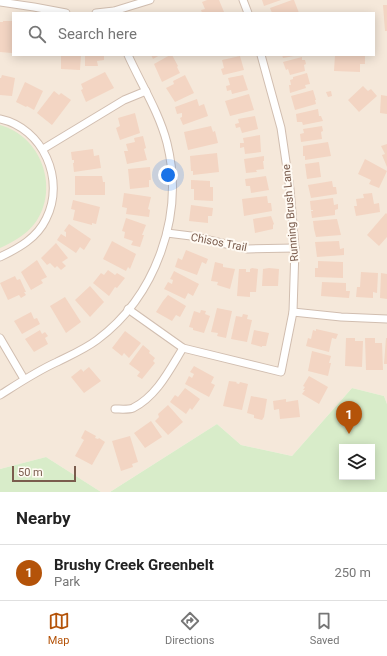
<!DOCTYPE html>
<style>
:root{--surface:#fff;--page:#f6f6f6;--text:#222;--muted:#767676;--line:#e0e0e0;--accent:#b45309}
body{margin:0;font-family:Roboto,sans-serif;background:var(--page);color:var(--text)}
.controls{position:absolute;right:12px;bottom:12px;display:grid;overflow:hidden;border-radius:0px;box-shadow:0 2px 10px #0003}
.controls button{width:36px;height:36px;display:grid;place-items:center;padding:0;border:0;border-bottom:1px solid var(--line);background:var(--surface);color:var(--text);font:20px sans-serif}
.scale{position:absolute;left:12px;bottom:10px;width:64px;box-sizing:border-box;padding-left:4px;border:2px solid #7a5c4d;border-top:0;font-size:11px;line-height:14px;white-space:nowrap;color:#7a5c4d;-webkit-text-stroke:3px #fffaf3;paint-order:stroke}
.you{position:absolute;left:168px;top:175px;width:14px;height:14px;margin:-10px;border:3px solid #fff;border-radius:50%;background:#1a73e8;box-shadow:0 0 0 6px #1a73e833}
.badge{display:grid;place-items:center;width:26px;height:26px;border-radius:50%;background:var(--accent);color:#fff;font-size:13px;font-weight:700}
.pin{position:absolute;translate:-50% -33px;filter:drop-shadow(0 1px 2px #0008)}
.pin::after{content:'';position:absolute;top:21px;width:14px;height:12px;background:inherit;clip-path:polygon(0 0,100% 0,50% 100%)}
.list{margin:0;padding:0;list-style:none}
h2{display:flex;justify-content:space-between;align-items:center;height:52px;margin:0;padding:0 16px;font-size:17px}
h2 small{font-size:13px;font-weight:400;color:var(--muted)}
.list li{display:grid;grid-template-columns:26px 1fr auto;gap:12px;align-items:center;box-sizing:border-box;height:56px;padding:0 16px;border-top:1px solid var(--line)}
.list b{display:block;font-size:15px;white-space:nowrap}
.list p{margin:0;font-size:13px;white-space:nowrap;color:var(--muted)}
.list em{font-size:13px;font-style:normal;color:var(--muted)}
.icon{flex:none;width:22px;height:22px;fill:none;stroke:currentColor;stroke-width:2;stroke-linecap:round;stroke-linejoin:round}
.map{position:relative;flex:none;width:387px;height:492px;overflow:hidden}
.search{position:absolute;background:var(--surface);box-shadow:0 2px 10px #0003;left:12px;right:12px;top:12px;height:44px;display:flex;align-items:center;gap:10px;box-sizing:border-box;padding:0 14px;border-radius:0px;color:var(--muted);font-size:15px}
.sheet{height:108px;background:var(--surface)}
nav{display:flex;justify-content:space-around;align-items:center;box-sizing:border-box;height:56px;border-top:1px solid var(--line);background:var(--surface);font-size:11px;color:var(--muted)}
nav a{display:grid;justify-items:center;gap:2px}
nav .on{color:var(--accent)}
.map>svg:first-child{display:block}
</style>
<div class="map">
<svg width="387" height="492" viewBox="0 0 387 492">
<rect width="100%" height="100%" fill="#fdf6ec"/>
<path fill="#f5e8da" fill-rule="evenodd" d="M0,0h387v404l-3,-8 -32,-8 -60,68 -51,-11 -24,-21 -107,68h-9l-55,-35 -46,12zM13,13h361v42h-361z"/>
<g fill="#d8ecc9" fill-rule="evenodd">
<path d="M0,125c41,11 60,63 35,98 -9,12 -22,19 -35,25z"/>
<path d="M352,388l32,8 3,8v88h-277l107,-68 24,21 51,11zM342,447h30v30h-30z"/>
<path d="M46,457l55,35h-101v-23z"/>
</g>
<g fill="#f3d5c3">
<path d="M207,0h12l5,12 -4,1h-18l-1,-3 4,-1 -3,-7z"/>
<path d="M262,0h19l-17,6z"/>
<path d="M292,0h2l5,13h-27l-2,-5z"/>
<path d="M383,5h4v26h-2z"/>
<path d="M3,21h10l-1,32 -12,-1v-30h3z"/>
<path d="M61,55h20l-1,15 -19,-1z"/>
<path d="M85,55h19v5l-7,1 1,5h-13z"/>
<path d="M151,55h9l-7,4z"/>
<path d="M170,55h2l6,11 -1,1 3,6 -18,9 -8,-18z"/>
<path d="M282,55h12v1l-11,2z"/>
<path d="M335,55l30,1v8h-5v8l-26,-1z"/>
<path d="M240,56l4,14 -21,5 -2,-6 3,-1 -2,-8z"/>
<path d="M302,57v3h3l1,4 -2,1 1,6 -15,4 -2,-6 -2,1 -3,-8z"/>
<path d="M105,72l9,16 -28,14 -5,-12 2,-1 -2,-5z"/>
<path d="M307,73l3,11 -5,1 1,3 -16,5 -1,-8h2l-1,-5 3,-1v-2z"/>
<path d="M2,75l13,3 -3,18 -12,-1v-17h1z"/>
<path d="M185,75l9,18 -19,9 -9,-14 8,-4 -1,-3z"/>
<path d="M243,75l5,15 -16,4 -1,-4 -4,1 -1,-5 4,-1 -2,-7z"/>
<path d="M25,82l18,9 -9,19 -7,-4 -1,1 -10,-5z"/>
<path d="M363,86l5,5 3,-2 6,7 -18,16 -11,-12z"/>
<path d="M313,90l3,10h-1l1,4 -21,6 -4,-14z"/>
<path d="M54,91l5,4 2,-2 10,7 -19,25 -15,-12z"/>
<path d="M331,91l1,5 -4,1 -2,-5z"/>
<path d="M249,94l5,16 -24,6 -5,-15z"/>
<path d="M381,95l6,1v18l-7,-1z"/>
<path d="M197,99l2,7 5,-2 4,12 -25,9 -3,-7 2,-1v-4l-5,1 -2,-7z"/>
<path d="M318,109l1,7h2l2,5 -20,4 -1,-3h-5l-1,-8z"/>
<path d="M135,113l5,20 -20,7 -4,-12 4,-2 -2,-8z"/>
<path d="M255,116l3,13 -16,4 -2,-6 -4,1 -1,-4 4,-1 -1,-4z"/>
<path d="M211,126l2,6 2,-1 3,12 -30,7 -4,-18z"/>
<path d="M322,126l1,5 -2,1 1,7 -21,3 -1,-8 4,-1 -1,-4z"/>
<path d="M260,135l1,17 -16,2 -1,-7 -4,1v-5h4l-1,-5z"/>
<path d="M143,136l3,12 -2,1 3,11 -20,4 -3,-13h4l-2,-7 9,-2 -1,-4z"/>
<path d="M328,142l3,14 -26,4v-4h-2v-10z"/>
<path d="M387,144v23l-5,-12 3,-1 -4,-8z"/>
<path d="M93,149l1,7 5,-1 2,13 -27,4 -1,-9h1v-3h-2l-1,-8z"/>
<path d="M217,153l2,19 -26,3v-4h-2l-1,-15z"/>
<path d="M264,156v5h-1l1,8 -8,1 1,2 -11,1 -2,-14z"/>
<path d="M365,159l22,12 -8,17 -10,-4 2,-4 -13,-6z"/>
<path d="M319,162l2,15 -14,2 -2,-15z"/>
<path d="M150,167l1,13h-2v7l-19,2 -2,-20z"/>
<path d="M75,176h27l1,6h2v13h-30z"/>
<path d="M266,176l3,14 -18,3 -1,-7h-4l-1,-7z"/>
<path d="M191,180l19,1v6h3v14l-19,-1v-11h-3z"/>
<path d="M332,181l1,6h3l1,7 -26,4 -3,-13z"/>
<path d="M124,193l27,4 -3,12 2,1 -1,7 -23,-3 1,-6 -5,-1z"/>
<path d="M372,193l2,11 5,-1 1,9 -24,4 -2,-10h3l-1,-7 8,-1 -1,-4z"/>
<path d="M267,196l1,7h3l1,8 -28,5 -2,-17z"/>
<path d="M333,198l1,7 4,-1v5l-3,1v5l-23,3 -1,-7h2v-1h-2l-1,-9z"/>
<path d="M73,200l27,7 -4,17 -4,-1v2l-19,-5 2,-10 -4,-1z"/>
<path d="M191,205l22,3 -1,8h-4v7l-19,-2z"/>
<path d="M386,213l1,1v23l-8,9 -12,-11z"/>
<path d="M271,216l3,8 -1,1v4l-18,4 -2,-14z"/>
<path d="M126,218l20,7 -4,10h2l-4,12 -9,-2 2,-4 -9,-3 1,-6 -3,-1z"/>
<path d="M337,219l4,16 -25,2 -2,-8 -1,-8z"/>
<path d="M69,224l22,15 -7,11 -4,-3 -4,6 -19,-13 4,-6 5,3v-5l-2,-1z"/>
<path d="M112,241l24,13 -6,15 -2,-2 -2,4 -23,-12z"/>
<path d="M339,241l1,8 4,-1v7l-27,2 -2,-15z"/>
<path d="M56,243l12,15 -6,4 4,4 -5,4 -4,-4 -2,2 -5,-5 -3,2 -6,-7z"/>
<path d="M186,250l22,9 -2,5 -4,-2 -5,13 -22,-8 3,-9 4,2z"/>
<path d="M37,260l10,17 -6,3 2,3 -12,7 -10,-18z"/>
<path d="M318,261l25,1v16l-28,-1v-9h3z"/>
<path d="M215,262l8,2v3l12,2 -5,20 -13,-4 1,-3 -7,-1z"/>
<path d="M252,268l6,1 -2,23h-6v5l-13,-1 2,-27h7v3h4v-3z"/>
<path d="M269,268l10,1 -1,17h-16l1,-17z"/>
<path d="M108,270l7,5 2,-2 8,5 -8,10 -2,-1 -6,9 -16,-13 8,-10 3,2z"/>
<path d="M174,271l25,13 -6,12 -5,-3 -3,6 -21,-10 4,-7 4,2 1,-4 -3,-1z"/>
<path d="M361,272l17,1 -1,20 -4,-1v6l-17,-1 1,-10h3z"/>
<path d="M381,273l6,1v25l-7,-1z"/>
<path d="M15,276l2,4 3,-1 6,13h-2l2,3 -5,3 -2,-3 -11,5 -8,-17z"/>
<path d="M322,282l24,1v8h4l-1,7 -28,-2z"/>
<path d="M90,286l14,16 -14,15 -15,-17z"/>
<path d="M168,295l18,11 -6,11 -4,-2 -4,6 -16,-9 7,-11z"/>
<path d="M65,297l16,25 -15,11 -16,-27z"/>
<path d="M217,308l15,3 -6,27 -9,-2 1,-3 -7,-1z"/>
<path d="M201,310l5,1 -1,3 5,2 -6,17 -11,-3v-2l-4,-1 5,-16 6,2z"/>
<path d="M31,312l3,7 3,-1 3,6 -18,10 -8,-13z"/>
<path d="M243,314l5,1 -1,4 5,1 -5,22 -16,-3 5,-23 6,1z"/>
<path d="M316,329l22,5 -2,5 -4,-1 -3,14 -23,-6 2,-8 3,1 2,-9 3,1z"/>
<path d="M40,330l2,4 3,-2 3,4 -3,2 3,6 -14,8 -9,-13z"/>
<path d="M254,330l15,3 -3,13h-4v1l-11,-3z"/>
<path d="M125,331l16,12 -12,15 -5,-5 -2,3 -10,-8z"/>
<path d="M346,338h9v3h8l-1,26 -17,-1z"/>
<path d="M365,338h10v5h7l1,27h-17z"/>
<path d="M386,338h1v26h-3z"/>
<path d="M143,345l7,6 -1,2 6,5 -2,3 2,2 -13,16 -5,-3 3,-4 -11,-8z"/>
<path d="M312,351l19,5 -2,7h2l-3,13 -20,-5z"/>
<path d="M194,366l20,11 -3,6 4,2 -6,12 -24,-13 4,-8 3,2 2,-4 -4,-2z"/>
<path d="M89,367l12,14 -17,12 -13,-16 10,-8 3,3v-1z"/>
<path d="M309,376l19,11 -9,17 -17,-10 3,-4h-2l2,-3 -2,-1z"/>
<path d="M229,381l8,1 -1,1 3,1 1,-2 8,2 -6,26 -19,-4z"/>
<path d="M185,388l15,11 -8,11 -2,-2 -4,6 -16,-12 5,-7 3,2z"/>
<path d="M251,396l16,3 -3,18 -2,3 -8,-2v-3l-7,-2z"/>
<path d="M286,399v3l12,-2 2,17 -20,2 -1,-10 -5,1 -1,-9z"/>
<path d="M168,405l15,17 -15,13 -13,-14 4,-4 -1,-3z"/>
<path d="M151,421l11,16 -17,11 -11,-15z"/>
<path d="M85,430l11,6 -1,2 3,1 1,-1 6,4 -13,23 -17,-9 9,-16 -3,-2z"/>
<path d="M130,436l8,26 -6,2 1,3 -12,4 -9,-30z"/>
</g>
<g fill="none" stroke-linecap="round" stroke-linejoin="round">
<defs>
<g id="street">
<path d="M243,0l5,13"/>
<path d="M0,2l34,5 32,6"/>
<path d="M96,13l18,-2 36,-11"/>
<path d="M0,119c43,9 66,61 46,100 -9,19 -27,29 -46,38"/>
<path d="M43,149l81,-49 22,-9"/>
<path d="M167,233l24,3 57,13 47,-1"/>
<path d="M128,309l55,39 98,24 12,-60 2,-64 -5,-59 -9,-61 -20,-73"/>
<path d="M293,312l48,5 46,2"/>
<path d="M0,338l24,41"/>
<path d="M0,395c19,-12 37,-24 57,-33 14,-7 28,-13 40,-22 59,-44 88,-125 70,-197 -8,-31 -26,-59 -39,-88"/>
<path d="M115,409c5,0 13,1 18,-1 24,-12 37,-39 50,-60"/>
</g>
</defs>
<use href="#street" stroke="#d1beb0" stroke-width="9"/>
<use href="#street" stroke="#fff" stroke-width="7"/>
</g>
<g text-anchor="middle" stroke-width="4" stroke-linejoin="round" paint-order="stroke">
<g font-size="11" fill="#7a5c4d" stroke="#fffaf3">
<text transform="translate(290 213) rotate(-95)" y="4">Running Brush Lane</text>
<text transform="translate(219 242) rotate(11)" y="4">Chisos Trail</text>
</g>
</g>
</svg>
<div class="controls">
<button><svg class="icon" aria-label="layers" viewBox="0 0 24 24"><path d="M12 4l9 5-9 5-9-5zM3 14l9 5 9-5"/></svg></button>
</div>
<div class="scale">50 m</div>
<div class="you"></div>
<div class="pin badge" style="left:349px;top:434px">1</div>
<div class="search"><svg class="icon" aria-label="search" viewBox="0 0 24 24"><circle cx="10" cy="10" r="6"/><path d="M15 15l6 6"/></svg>Search here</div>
</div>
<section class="sheet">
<h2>Nearby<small></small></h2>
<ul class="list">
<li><span class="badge">1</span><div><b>Brushy Creek Greenbelt</b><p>Park</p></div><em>250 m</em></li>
</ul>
</section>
<nav>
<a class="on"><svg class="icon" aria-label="map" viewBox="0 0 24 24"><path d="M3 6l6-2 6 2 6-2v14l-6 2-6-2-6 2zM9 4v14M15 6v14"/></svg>Map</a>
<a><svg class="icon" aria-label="directions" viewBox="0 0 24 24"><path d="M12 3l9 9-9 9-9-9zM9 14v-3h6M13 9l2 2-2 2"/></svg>Directions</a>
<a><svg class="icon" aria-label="saved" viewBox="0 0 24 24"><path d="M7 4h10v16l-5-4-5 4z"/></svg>Saved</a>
</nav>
